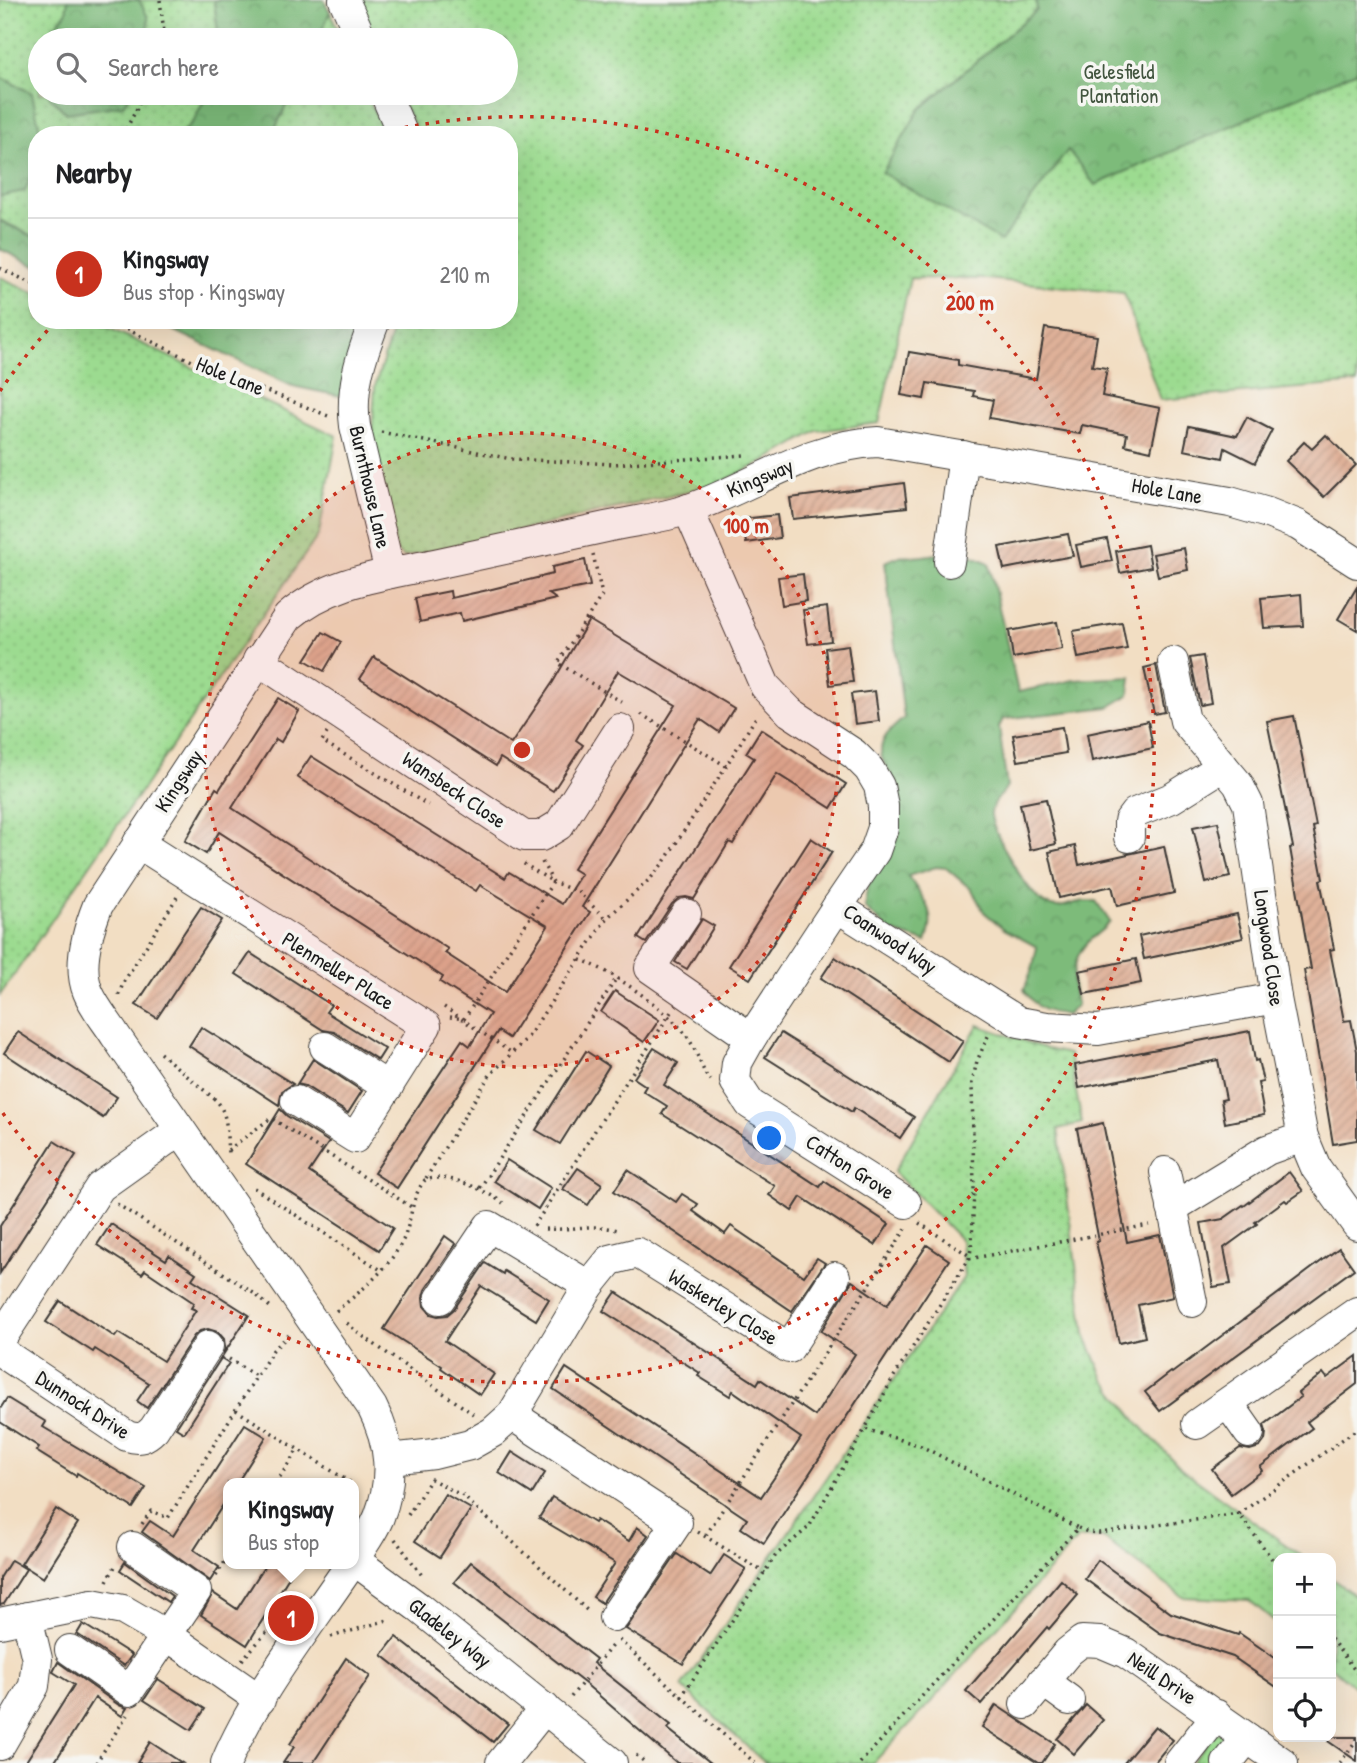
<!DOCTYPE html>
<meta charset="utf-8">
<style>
:root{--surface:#fff;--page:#f2f2f2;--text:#202124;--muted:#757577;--line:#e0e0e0;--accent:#c8321e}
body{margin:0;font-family:"Patrick Hand",sans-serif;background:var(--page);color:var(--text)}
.controls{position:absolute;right:21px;bottom:21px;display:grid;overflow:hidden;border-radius:14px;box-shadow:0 7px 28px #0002}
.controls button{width:63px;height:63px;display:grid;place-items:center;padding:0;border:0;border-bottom:2px solid var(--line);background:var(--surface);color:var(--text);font:35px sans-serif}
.you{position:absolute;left:770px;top:1139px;width:24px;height:24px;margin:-18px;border:5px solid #fff;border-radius:50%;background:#1a73e8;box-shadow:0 0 0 10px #1a73e833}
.badge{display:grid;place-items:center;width:46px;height:46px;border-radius:50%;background:var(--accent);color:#fff;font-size:23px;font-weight:700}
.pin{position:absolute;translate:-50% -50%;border:4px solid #fff;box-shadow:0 2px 7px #0006}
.popup{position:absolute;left:223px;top:1478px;width:136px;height:91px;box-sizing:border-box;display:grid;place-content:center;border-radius:14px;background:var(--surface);filter:drop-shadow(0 2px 5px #0005);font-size:23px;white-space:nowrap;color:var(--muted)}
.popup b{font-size:26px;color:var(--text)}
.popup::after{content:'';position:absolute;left:50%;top:100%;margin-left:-14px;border:14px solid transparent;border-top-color:var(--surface)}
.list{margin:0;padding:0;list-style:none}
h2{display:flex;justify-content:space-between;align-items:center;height:91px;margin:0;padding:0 28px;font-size:30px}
h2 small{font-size:23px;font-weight:400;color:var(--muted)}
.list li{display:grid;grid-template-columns:46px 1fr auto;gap:21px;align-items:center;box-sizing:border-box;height:112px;padding:0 28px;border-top:2px solid var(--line)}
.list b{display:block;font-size:26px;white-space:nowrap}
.list p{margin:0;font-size:23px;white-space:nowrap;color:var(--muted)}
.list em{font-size:23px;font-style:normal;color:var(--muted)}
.icon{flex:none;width:38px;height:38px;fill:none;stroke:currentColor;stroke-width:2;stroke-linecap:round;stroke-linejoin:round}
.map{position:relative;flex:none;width:1357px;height:1763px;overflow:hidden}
.search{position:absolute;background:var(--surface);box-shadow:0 7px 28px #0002;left:28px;top:28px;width:490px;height:77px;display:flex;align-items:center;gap:18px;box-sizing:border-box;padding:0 24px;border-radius:38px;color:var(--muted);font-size:26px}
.panel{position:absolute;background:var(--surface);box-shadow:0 7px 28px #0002;left:28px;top:126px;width:490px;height:203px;border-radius:28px}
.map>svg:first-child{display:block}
</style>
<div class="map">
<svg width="1357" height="1763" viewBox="0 0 1357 1763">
<defs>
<pattern id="grass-dots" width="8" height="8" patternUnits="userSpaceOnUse" patternTransform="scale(1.75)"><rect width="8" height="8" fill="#9cdb90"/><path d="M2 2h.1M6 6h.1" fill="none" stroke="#86bb7c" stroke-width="1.8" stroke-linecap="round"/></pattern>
<pattern id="forest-crowns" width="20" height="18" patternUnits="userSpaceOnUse" patternTransform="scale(1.75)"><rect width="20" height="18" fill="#7dbb7a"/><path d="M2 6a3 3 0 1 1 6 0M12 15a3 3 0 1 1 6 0" fill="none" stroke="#6ba069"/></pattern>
<pattern id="building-hatch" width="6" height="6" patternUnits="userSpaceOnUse" patternTransform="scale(1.75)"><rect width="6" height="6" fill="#dfb199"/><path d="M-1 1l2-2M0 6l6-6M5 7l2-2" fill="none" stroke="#bf9883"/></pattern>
</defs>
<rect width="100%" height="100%" fill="#f6f6f2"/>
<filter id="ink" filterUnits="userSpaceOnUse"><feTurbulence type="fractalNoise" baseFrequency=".0143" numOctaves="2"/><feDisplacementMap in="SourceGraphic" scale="14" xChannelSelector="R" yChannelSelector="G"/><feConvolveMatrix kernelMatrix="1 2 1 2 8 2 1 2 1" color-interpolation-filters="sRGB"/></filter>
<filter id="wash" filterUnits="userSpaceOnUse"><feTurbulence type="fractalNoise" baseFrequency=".00686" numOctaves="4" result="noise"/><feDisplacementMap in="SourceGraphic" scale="28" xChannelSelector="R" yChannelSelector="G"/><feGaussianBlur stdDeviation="1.57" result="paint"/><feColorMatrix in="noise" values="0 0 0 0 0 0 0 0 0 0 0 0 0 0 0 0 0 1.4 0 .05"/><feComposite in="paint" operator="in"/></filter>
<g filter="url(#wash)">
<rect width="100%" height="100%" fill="#f2dec3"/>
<g fill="url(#grass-dots)" stroke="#5c7c56" stroke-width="2">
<path d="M0,0h214l5,40h-179v53h168l-15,29 -13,13h-143v103l-37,-18z"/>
<path d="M356,0h680l1,10 -118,100 149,39 27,36 262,-114v312l-197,17 -36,-107 -137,-14 -77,-1 -31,145 -62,8 -58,33 -46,22 -309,71 -7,-5 -26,-102 4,-64 21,-66h113v-185h-90l-21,-42h108v-53h-133z"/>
<path d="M330,12l13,28h-26z"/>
<path d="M292,93h74l19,42h-113z"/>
<path d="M0,277l37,17v26h55l245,116 -18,98 -319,461z"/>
<path d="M978,1025l69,24 22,5 13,69 -24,6 27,205 19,45 36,46 41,44 123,89h-26v66l-29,-24 -66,-3 -80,-59h-25l-150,167 -55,58h-108l-83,-76 282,-410 -3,-37 -67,-68z"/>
<path d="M1331,1578l26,19v92l-26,-22z"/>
<path d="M1216,1732l15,4 -14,27h-25z"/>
</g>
<g fill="url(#forest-crowns)" stroke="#4c6c4b" stroke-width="2">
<path d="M68,0h71l9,17v23h-105l23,-27z"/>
<path d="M214,0h110l6,12 -13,28h-98z"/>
<path d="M1036,0h321v71l-262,114 -27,-35 -67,91 -119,-68 37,-63 118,-100z"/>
<path d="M0,77l32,16 9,42h-4v26l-12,30 -25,5z"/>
<path d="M49,93h83l-9,12 -57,8 -16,-16z"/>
<path d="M208,93h84l-20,42h-92l13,-13z"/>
<path d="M0,221l37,17v29l-37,-18z"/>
<path d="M152,320h210l-21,76 -49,-10z"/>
<path d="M962,551l27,12 29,129 56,-12 57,-3 -2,18 -20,12 -106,12 -4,8 8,60c-5,8 -17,18 -16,28 2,20 39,83 57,90 13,5 19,-1 31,-3 5,-1 12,-1 17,-1l14,21c-7,8 -19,16 -25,23 -14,16 -14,42 -8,60l-10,10c-23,-3 -30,-6 -43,-25l9,-24 4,-19 -33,-18 -20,-17 -12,-22 -26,-22 -10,-1 -28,9c16,24 30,36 18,66l-36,-11 -25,-23c-2,-34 30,-54 32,-84 1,-16 0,-32 -5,-47 -3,-7 -9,-13 -10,-19 -5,-18 10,-30 22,-40l-19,-156c21,-10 20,-3 38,-6 13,-2 26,-4 39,-5z"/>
</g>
<g id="blocks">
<g fill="url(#building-hatch)">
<path d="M1045,328l52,8 -5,30 15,2 -5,28 58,12 -9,43 -26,-6 2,-11 -45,-9 -2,9 -91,-16 4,-18 -20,-4 1,-5 -47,-8 -3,16 -23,-4 8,-43 49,8v5l78,14z"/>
<path d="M1247,417l25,13 -17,33 -30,-15 -2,10 -39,-8 5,-24 48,10z"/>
<path d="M1326,435l30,30 -32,32 -38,-36 18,-19 8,7z"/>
<path d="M904,483l3,24 -114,12 -3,-21z"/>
<path d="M777,515l3,23 -34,5 -4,-24z"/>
<path d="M1068,534l5,22 -69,13 -5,-22z"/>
<path d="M1107,539l5,22 -31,6 -5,-22z"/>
<path d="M1147,545l4,22 -31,6 -4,-22z"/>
<path d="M1184,548l4,22 -30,6 -5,-22z"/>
<path d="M585,560l5,26 -41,8 7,5 -94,22 -2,-8 -40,9 -5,-24 35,-7 1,7 37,-8 65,-16 -1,-7z"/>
<path d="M803,574l3,27 -24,4 -4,-28z"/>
<path d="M1357,587v43l-19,-11z"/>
<path d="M1301,594l2,32 -39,2 -3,-30z"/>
<path d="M827,607l4,34 -23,3 -5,-34z"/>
<path d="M589,620l145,88 -15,24 -19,-13 -118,188 8,5 -81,126 -11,-7 -101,157 -23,-15 88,-133 8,6 20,-32 -50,-32 3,-5 -224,-145 -13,22 -21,-13 31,-53 3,2 59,-92 21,13 -18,31 -5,-3 -44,69 216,141 -3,4 60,39 43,-66 -68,-41 -4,6 -179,-114 14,-21 194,122 4,-6 53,32 19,-30 -8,-5 103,-164 -58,-34 -42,69 7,5 -30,46 -53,-33 -4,8 -136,-87 14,-22 137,87 42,-62z"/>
<path d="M1057,622l5,27 -49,9 -4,-27z"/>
<path d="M1122,623l5,26 -49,9 -5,-27z"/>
<path d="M323,632l18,10 -17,29 -19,-11z"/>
<path d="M848,645l5,37 -23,3 -5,-37z"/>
<path d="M1203,656l8,47 -11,2 -10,-47z"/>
<path d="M1156,665l9,47 -11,2 -10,-46z"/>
<path d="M875,691l4,30 -24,3 -4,-30z"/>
<path d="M1294,716l22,110 -3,1 10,52 -3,1 14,69 -4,1 14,71 7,-1 6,31v89l-24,4 -29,-174 7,-1 -21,-121 3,-1 -26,-126z"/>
<path d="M1148,721l5,27 -61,13 -5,-27z"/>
<path d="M1062,727l4,26 -48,8 -5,-26z"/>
<path d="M761,729l85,55 -15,24 -54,-34 -44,70 -4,-2 -35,57 -8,-2 -7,1 -7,6 -26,39 -8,-5 116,-180 -8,-5z"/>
<path d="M1046,799l10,45 -26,6 -10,-46z"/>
<path d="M1218,822l12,55 -24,6 -13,-56z"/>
<path d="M811,838l21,14 -82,127 -21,-13z"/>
<path d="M1075,846l4,19 85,-19 10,47 -57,13 -5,-20 -53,12 -10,-46z"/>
<path d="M201,907l21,13 -65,98 -21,-13z"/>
<path d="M1237,914l6,24 -99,21 -5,-23z"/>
<path d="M702,919l12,7 -27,43 -12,-7z"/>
<path d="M250,953l81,52 -5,7 59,37 -7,11 -44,-28 -11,-2 -87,-56z"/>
<path d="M835,957l128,84 -14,21 -128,-84z"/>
<path d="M1136,959l5,24 -57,11 -5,-23z"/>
<path d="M615,991l44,29 -15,22 -43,-30z"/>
<path d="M201,1027l92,57 -11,7 -3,14 -90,-59z"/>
<path d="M1250,1031l5,30 3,-1 5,22 -5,1 6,32 -39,8 -4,-23 5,-1 -8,-39 -139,28 -4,-23z"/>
<path d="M18,1032l99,65 -14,21 -99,-65z"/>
<path d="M781,1033l133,84 -14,21 -46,-30 -2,4 -87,-55z"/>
<path d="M654,1048l24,15 -14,22 156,102 4,-6 65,43 -14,21 -74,-48 -9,14 -23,-16 6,-9 -113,-72 5,-8 -24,-15 3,-5 -12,-8z"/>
<path d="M586,1051l23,15 -49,78 -24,-14z"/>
<path d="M313,1059l49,32 -14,22 -43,-27 -8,-2z"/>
<path d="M280,1109l7,7 42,26 -20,30 84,56 -14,22 -133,-86z"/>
<path d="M1103,1123l24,119 33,-7 13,62 -35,8 7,32 -26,6 -23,-101 3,-1 -22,-112z"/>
<path d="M54,1141l22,14 -76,118v-47z"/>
<path d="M507,1160l44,28 -13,21 -44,-28z"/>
<path d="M578,1168l24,16 -14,21 -25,-16z"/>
<path d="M628,1170l48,32 6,-8 16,10 -5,7 32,23 6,-8 73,50 13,-18 8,5 -33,48 -178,-120z"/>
<path d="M1289,1172l14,19 -16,11 -2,-2 -30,22 2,2 -33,24 7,36 -18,3 -12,-64 22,-4 20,-14 1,1z"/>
<path d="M111,1224l55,36 3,-5 27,18 -4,6 57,36 -28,43 8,5 -45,70 -8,-5 47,-73 2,-7 -1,-9 -6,-7 -10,-3 -8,2 -6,5 -47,72 -10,-7 12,-18 -54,-34 -2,3 -47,-30 14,-21 55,36 3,-4 45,28 33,-51 -5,-2 3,-5 -49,-33 -3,4 -45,-29z"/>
<path d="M445,1236l11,8 -31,46 -2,7 1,9 7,8 7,2 9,-1 7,-6 31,-46 18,11 1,-3 45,28 -13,21 -55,-34 -36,55 49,33 -14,21 -39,-27 1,-2 -58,-37z"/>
<path d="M927,1245l22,15 -185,283 -23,-15 6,-9 -194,-130 13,-21 195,129 40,-59 -68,-47 -3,5 -32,-20 2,-3 -97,-62 13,-19 141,92 3,-5 55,37 40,-62 -34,-23 31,-50 35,24z"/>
<path d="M1339,1248l15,21 -194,142 -15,-19 26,-20 1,1z"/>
<path d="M1357,1356v28l-50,38 5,6 -52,39 2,4 -31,23 -19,-25 28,-21 10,2 10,-3 5,-7 1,-8 -2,-7 37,-28 -3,-4 25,-20 4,5z"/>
<path d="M7,1398l39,24 -3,5 103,61 -13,20 -56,-35 -1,3 -40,-25 3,-4 -39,-25v-13z"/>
<path d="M245,1424l21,13 -29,46h-9v14l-34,53 25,17 -9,14 -68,-49 8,-11 23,15z"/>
<path d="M512,1452l33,21 -13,21 -33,-21z"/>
<path d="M445,1494l26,15 -31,48 -25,-16z"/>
<path d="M552,1497l42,26 2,-3 33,21 8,-14 11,8 -46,68 -9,-6 22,-34 -76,-45z"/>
<path d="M56,1509l22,14 -35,55 -22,-14z"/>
<path d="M677,1554l33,22 14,-21 22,14 -63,95 -57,-35z"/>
<path d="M11,1560l15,9 -22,35 -4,1v-27z"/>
<path d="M1098,1560l73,53 67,22 1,-2 39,27v28l-45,-31 -73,-24 -34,-24 -41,-30z"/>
<path d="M125,1562l47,34 -4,6 -48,-32z"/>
<path d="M471,1562l125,97 -3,4 78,62 -3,4 43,34h-34l-89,-77 -134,-104z"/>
<path d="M266,1564h31l-50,81 -46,-30 12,-22 24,16z"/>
<path d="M1061,1580l17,15 -29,34 -2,-2 -66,77 -15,-13z"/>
<path d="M83,1624l49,31 -8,11 -47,-32z"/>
<path d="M396,1637l112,87 -15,18 -111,-87z"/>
<path d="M346,1658l24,18 -57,87h-30l11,-16 -4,-3z"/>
<path d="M58,1662l61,43 8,3 -5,8 -27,-18 -41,65h-29l49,-78 -21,-13z"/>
<path d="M158,1679l47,30 -14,21 -47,-30z"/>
<path d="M996,1705l59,39 -13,19h-4l-56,-36z"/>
<path d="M1086,1705l17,15 -29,34 -17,-15z"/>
<path d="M1155,1726l18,14 -19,23h-30z"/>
<path d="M1322,1737h35v24z"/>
<path d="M150,1742l32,21h-45z"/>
</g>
</g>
</g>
<g filter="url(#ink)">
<use href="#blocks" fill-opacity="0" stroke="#3c3935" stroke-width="2"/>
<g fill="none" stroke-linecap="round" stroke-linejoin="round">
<defs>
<g id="minor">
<path d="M344,0l18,40"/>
<path d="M385,93l18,42"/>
<path d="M375,320c-14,36 -25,68 -20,106l35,147"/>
<path d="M688,509l77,177 25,26 64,42 15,15 10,17 4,20v22l-8,23 -38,56 182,115 28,5 51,3 178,-32"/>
<path d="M949,562l15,-106"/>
<path d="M258,660l266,176h17l18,-11 61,-96"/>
<path d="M1173,662l12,59 53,63 10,20 28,194 27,139 13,31 41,57"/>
<path d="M1129,837v-16l6,-8 37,-15 51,-32"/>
<path d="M138,843l288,183 -71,112 -59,-37"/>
<path d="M837,907l-86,131 -14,25 -2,18 15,23 156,99"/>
<path d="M686,914l-36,54 101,70"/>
<path d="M325,1047l63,40"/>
<path d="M1165,1172l27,130"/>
<path d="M1172,1208l95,-58 36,-13"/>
<path d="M440,1299l49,-73 100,60"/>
<path d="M0,1340l100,-153 80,-57"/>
<path d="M0,1351l127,85c13,4 18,2 27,-7l54,-83"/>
<path d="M1228,1403l21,30"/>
<path d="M512,1415l165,108 -63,94"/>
<path d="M1197,1424l160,-112"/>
<path d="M390,1459l44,-5 36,-9 23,-13 19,-17 77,-129 21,-26 28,-7 151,95 46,-71"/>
<path d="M354,1559c8,-13 19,-27 25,-42 15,-39 12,-73 -7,-110l-257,-372c-8,-13 -21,-28 -27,-43 -11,-26 0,-62 10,-87l190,-288c41,-36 95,-42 147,-53 57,-12 114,-25 171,-37 27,-6 57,-9 83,-18 63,-22 121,-65 189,-67l352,60 38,11 30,12 59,38"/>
<path d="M354,1560l64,47 194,156"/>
<path d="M0,1623l92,-19 31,6 45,26 92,64"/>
<path d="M70,1650l59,41 67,-100 -63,-44"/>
<path d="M1043,1681l26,19"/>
<path d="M1025,1704l43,-52 14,-11 18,1 26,11 157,110"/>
<path d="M0,1745l34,-59 3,-27 -10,-42"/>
<path d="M226,1763c28,-68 84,-138 125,-199"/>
<path d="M501,1763l44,-55"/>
<path d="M1179,1763l38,-48"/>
<path d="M1227,1763l20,-25"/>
</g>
</defs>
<use href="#minor" stroke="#3c3935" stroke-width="32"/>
<g stroke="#3c3935" stroke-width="3.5" stroke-dasharray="2 5" stroke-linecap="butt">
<path d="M160,0l5,40"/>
<path d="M123,135l22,-42"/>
<path d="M0,268l37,18"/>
<path d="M108,320l84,41 139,56"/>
<path d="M381,432l130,27 103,5 131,-9"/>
<path d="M593,554l9,41 -44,68 67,41"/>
<path d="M641,714l85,52 32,-52"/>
<path d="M327,733l-5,8 106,64"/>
<path d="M542,862l11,20 25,10 28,27"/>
<path d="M580,960c28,8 84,48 103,71 10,11 16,30 23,44l5,5"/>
<path d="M119,995l4,-12 54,-86"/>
<path d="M444,1007l68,46"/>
<path d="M450,1017l14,2 89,-137 -32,-20"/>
<path d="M160,1053l57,48c12,16 9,32 11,52"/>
<path d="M228,1150l43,-32 142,90"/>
<path d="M426,1178l64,-103 38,-38 78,-118 45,-41 13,-16 62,-96"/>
<path d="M254,1188l127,82"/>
<path d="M480,1188l136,-209"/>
<path d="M117,1204l138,90 15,13"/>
<path d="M919,1223l51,33"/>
<path d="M534,1226l137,-214"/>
<path d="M545,1229c29,2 47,-7 76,2"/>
<path d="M969,1259l3,-15 2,-55 -2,-106 5,-22 12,-27"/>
<path d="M336,1311c25,-20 52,-41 67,-71 9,-19 8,-44 22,-60 23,-8 60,10 78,23"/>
<path d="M347,1323l10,9 116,82"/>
<path d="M229,1359l28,18"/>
<path d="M236,1410l115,73"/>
<path d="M276,1483l22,-34"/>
<path d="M1239,1514l118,-85"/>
<path d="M408,1515l23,-36 32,17 127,117"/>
<path d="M142,1524l9,-13 17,7 105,-168 18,-17"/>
<path d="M1078,1528l10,4 11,1 140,-19 39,53"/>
<path d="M698,1532l67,41"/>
<path d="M706,1535l201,-308"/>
<path d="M395,1539l29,39"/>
<path d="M216,1576l12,-19"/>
<path d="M107,1581l10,-18"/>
<path d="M331,1637l60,-18"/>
<path d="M1331,1639l26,34"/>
<path d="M619,1640l136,123"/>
<path d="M242,1660l42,-47"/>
<path d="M571,1697l43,-54"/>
<path d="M681,1697l95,-142 33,-28 56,-98"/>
<path d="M636,1755l10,8"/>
<path d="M96,1763l31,-48"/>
<path d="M860,1763l218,-235 -157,-82 -56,-17 28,-51 76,-119 180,-34"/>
<path d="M1340,1763l17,-24"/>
</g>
<use href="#minor" stroke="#fff" stroke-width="30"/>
</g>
</g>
<circle cx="522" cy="750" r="317" fill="#c8321e" fill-opacity=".12"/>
<g fill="none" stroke="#c8321e" stroke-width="3.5" stroke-dasharray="3.5 7">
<circle cx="522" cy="750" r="317"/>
<path d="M0 391A633 633 0 0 1 55 322M374 134A633 633 0 1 1 0 1109"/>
</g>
<g text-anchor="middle" stroke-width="7" stroke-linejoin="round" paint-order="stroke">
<g font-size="21" fill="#42553f" stroke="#f6f6f2">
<text x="1119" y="79">Gelesfield<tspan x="1119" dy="24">Plantation</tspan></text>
</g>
<g font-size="21" fill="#1c1c1c" stroke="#f6f6f2">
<text transform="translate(230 376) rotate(22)" y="7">Hole Lane</text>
<text transform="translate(760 478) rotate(-23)" y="7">Kingsway</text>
<text transform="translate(370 487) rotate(77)" y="7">Burnthouse Lane</text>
<text transform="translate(1167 491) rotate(10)" y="7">Hole Lane</text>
<text transform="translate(179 781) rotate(-57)" y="7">Kingsway</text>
<text transform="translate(454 790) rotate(34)" y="7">Wansbeck Close</text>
<text transform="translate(890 939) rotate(34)" y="7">Coanwood Way</text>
<text transform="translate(1269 948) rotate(82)" y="7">Longwood Close</text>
<text transform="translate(338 971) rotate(32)" y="7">Plenmeller Place</text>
<text transform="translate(850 1167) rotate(33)" y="7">Catton Grove</text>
<text transform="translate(723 1307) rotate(32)" y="7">Waskerley Close</text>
<text transform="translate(83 1405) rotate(33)" y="7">Dunnock Drive</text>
<text transform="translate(450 1633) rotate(38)" y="7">Gladeley Way</text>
<text transform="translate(1162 1678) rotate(34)" y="7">Neill Drive</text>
</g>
</g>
<circle cx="522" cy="750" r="10" fill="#c8321e" stroke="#f6f6f2" stroke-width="3.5"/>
<g font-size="21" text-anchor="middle" font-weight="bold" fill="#c8321e" stroke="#f6f6f2" stroke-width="7" stroke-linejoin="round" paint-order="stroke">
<text x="970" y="310">200 m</text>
<text x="746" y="533">100 m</text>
</g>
</svg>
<div class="controls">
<button>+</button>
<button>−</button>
<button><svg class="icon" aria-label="locate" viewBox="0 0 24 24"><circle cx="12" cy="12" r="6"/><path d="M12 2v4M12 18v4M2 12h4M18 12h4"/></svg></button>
</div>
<div class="you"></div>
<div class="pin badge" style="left:291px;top:1618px">1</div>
<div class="popup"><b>Kingsway</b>Bus stop</div>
<div class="search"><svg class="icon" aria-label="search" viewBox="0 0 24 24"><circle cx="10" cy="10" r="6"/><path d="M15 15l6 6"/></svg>Search here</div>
<section class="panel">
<h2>Nearby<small></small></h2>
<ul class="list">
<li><span class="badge">1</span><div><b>Kingsway</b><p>Bus stop · Kingsway</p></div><em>210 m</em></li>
</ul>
</section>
</div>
